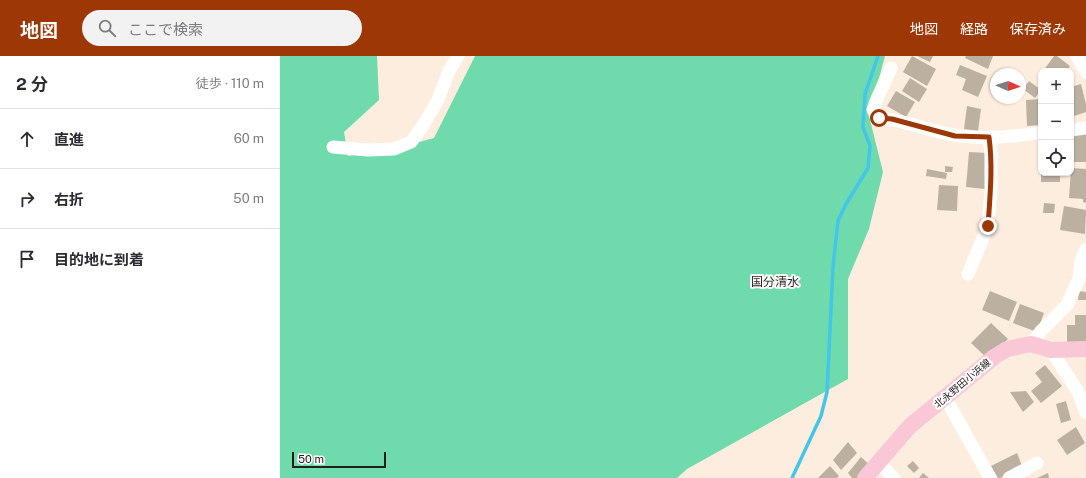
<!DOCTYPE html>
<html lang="ja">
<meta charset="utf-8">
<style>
:root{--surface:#fff;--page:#f2f2f3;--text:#2b2b33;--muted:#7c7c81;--line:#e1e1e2;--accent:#9d3806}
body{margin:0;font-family:"Public Sans","Noto Sans JP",sans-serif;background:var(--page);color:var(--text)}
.controls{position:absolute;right:12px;top:12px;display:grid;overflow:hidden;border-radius:8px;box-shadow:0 1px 3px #0004}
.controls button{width:36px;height:36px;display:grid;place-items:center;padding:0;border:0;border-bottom:1px solid var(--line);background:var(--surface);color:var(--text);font:20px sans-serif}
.compass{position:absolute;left:710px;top:12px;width:36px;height:36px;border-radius:50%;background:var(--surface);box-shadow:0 1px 3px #0004;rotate:93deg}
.scale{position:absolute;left:12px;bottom:10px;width:94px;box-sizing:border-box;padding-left:4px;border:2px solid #241e19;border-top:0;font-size:11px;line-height:14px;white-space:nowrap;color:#241e19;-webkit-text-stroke:3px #fdfdfd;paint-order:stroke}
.stop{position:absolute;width:12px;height:12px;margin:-9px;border:3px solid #9d3806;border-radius:50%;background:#fff}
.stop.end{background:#9d3806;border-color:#fff;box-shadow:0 1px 4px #0008}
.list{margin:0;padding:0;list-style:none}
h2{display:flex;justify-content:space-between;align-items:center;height:52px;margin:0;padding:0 16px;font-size:17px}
h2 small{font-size:13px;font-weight:400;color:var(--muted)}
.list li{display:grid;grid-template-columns:26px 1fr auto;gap:12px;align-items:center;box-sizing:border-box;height:60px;padding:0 16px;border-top:1px solid var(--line)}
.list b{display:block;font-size:15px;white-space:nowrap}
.list em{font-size:13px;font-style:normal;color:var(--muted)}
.icon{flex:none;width:22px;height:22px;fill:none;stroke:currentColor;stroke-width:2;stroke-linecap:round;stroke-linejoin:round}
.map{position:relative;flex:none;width:806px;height:422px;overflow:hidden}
header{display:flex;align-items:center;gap:24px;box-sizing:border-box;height:56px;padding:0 20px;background:var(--accent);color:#fff}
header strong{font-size:19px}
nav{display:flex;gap:22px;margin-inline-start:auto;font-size:14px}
.search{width:280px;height:36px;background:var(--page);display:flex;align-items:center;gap:10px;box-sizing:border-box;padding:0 14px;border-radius:22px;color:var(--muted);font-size:15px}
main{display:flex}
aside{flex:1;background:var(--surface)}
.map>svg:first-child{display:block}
</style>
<header>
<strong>地図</strong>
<div class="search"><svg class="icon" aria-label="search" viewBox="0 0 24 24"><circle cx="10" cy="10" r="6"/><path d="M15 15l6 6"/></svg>ここで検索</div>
<nav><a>地図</a><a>経路</a><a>保存済み</a></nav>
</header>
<main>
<aside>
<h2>2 分<small>徒歩 · 110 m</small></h2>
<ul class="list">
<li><svg class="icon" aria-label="ahead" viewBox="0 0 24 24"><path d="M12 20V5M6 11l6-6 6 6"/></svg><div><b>直進</b></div><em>60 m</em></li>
<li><svg class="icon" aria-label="right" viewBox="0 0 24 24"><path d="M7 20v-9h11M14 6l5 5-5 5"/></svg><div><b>右折</b></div><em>50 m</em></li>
<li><svg class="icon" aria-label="arrive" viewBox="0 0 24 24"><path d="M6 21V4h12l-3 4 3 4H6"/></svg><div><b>目的地に到着</b></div></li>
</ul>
</aside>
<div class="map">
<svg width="806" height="422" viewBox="0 0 806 422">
<rect width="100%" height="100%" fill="#fdedde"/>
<path fill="#6fdaab" d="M0,0h97l2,44 -35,32 4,24 46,-7 40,-11 41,-82h410l-16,60 14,56 -14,57 -21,50v100l-161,90 -10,9h-397z"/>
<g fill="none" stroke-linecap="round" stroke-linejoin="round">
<path stroke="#44c5ea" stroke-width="3.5" d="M512,422l29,-62 6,-24 6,-125 5,-46 8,-17 22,-36 2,-22 -7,-19 2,-33 13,-38"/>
</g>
<g fill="#bcb0a0">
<path d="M632,0l24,13 -9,17 -24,-14z"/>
<path d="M637,0h16l-3,6z"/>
<path d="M686,0h27l-5,13 -23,-11z"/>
<path d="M774,0h3l13,10 -3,5h-24z"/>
<path d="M680,9l27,11 -9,21 -16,-7 4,-11 -10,-4z"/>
<path d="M630,22l17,11 -8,13 -17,-11z"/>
<path d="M749,25l12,9 -6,8 -12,-9z"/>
<path d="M801,28l5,20v8l-15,5v-30z"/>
<path d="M616,35l19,11 -9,15 -19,-11z"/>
<path d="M761,43v26l-14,1 -1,-26z"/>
<path d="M687,50l14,3 -3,22 -14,-2z"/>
<rect x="791" y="78" width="15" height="28"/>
<path d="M689,96l18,1 -2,36 -19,-2z"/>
<path d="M665,110l8,1 -1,5h-7z"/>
<path d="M791,112l15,1v34l-3,-1v-3l-14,-1z"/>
<path d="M647,113l20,4 -1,6 -20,-3z"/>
<rect x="761" y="117" width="19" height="9"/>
<path d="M659,129l19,1 -1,25 -20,-1z"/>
<path d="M764,147l11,1 -1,9h-11z"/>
<path d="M784,150l22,4 -1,24 -25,-4z"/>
<path d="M710,235l27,11 -8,19 -27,-11z"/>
<path d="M799,235l7,1v8h-8z"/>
<path d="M740,248l24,9 -7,19 -24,-9z"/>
<path d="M795,259h11v30h-19v-20h8z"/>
<path d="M711,267l17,16 -20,20 -17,-16z"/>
<path d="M765,309l17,21 -21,17 -10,-12 11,-9 -7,-9z"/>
<path d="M746,335l8,11 -11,10 -13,-20z"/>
<path d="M786,345l5,19 -10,3 -5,-19z"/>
<path d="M796,371l9,16 -18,12 -10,-15z"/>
<path d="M568,386l9,11 -16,17 -8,-10z"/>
<path d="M737,397l5,13 -21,12h-3l-7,-12z"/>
<path d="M581,401l10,9 -12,12h-7l-4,-5z"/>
<path d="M633,405l6,7 -5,5 -7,-7z"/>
<path d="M550,410l9,10 -2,2h-19z"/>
<path d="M643,417l6,5h-10z"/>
<path d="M768,417l1,5h-12z"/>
</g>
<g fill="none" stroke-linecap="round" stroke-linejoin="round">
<g stroke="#fff" stroke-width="13">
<path d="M797,0l9,16"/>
<path d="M611,12l-15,33 -3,9 6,8c26,2 50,13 75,17 27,5 60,1 87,-2"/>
<path d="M791,74l15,-2"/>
<path d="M53,91l35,3 26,-1 17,-7 9,-12 17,-28 12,-31 9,-15"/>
<path d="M688,218l20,-48 3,-36v-36l-2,-17"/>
<path d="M751,288l10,-13 26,-26 12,-27 2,-17 5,-12"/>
<path d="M771,294l27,42 8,21"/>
<path d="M665,341l45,81"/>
<path d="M599,407l15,15"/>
<path d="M729,422l28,-15"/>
</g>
<path stroke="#f9c7d6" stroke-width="16" d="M585,422l45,-52 84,-69 13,-8 24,-5 20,6 35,-1"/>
</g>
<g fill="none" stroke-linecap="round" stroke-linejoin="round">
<path stroke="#9d3806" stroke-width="5" d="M599,62l13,1 63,17 34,1c4,30 1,59 -1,89"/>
</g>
<g text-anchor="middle" stroke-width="4" stroke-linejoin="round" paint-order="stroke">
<g font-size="10" fill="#241e19" stroke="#fdfdfd">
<text transform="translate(682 327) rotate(-40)" y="4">北永野田小浜線</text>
</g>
<g font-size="12" fill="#241e19" stroke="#fdfdfd">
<text x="495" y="230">国分清水</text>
</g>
</g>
</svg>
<div class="controls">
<button>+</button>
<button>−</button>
<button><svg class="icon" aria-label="locate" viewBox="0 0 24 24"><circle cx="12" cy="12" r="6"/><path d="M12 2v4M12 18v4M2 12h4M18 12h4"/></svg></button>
</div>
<svg class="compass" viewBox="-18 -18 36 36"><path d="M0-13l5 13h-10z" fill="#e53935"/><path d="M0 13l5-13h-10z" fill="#7c7c81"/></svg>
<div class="scale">50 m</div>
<div class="stop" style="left:599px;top:62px"></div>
<div class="stop end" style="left:708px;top:170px"></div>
</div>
</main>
